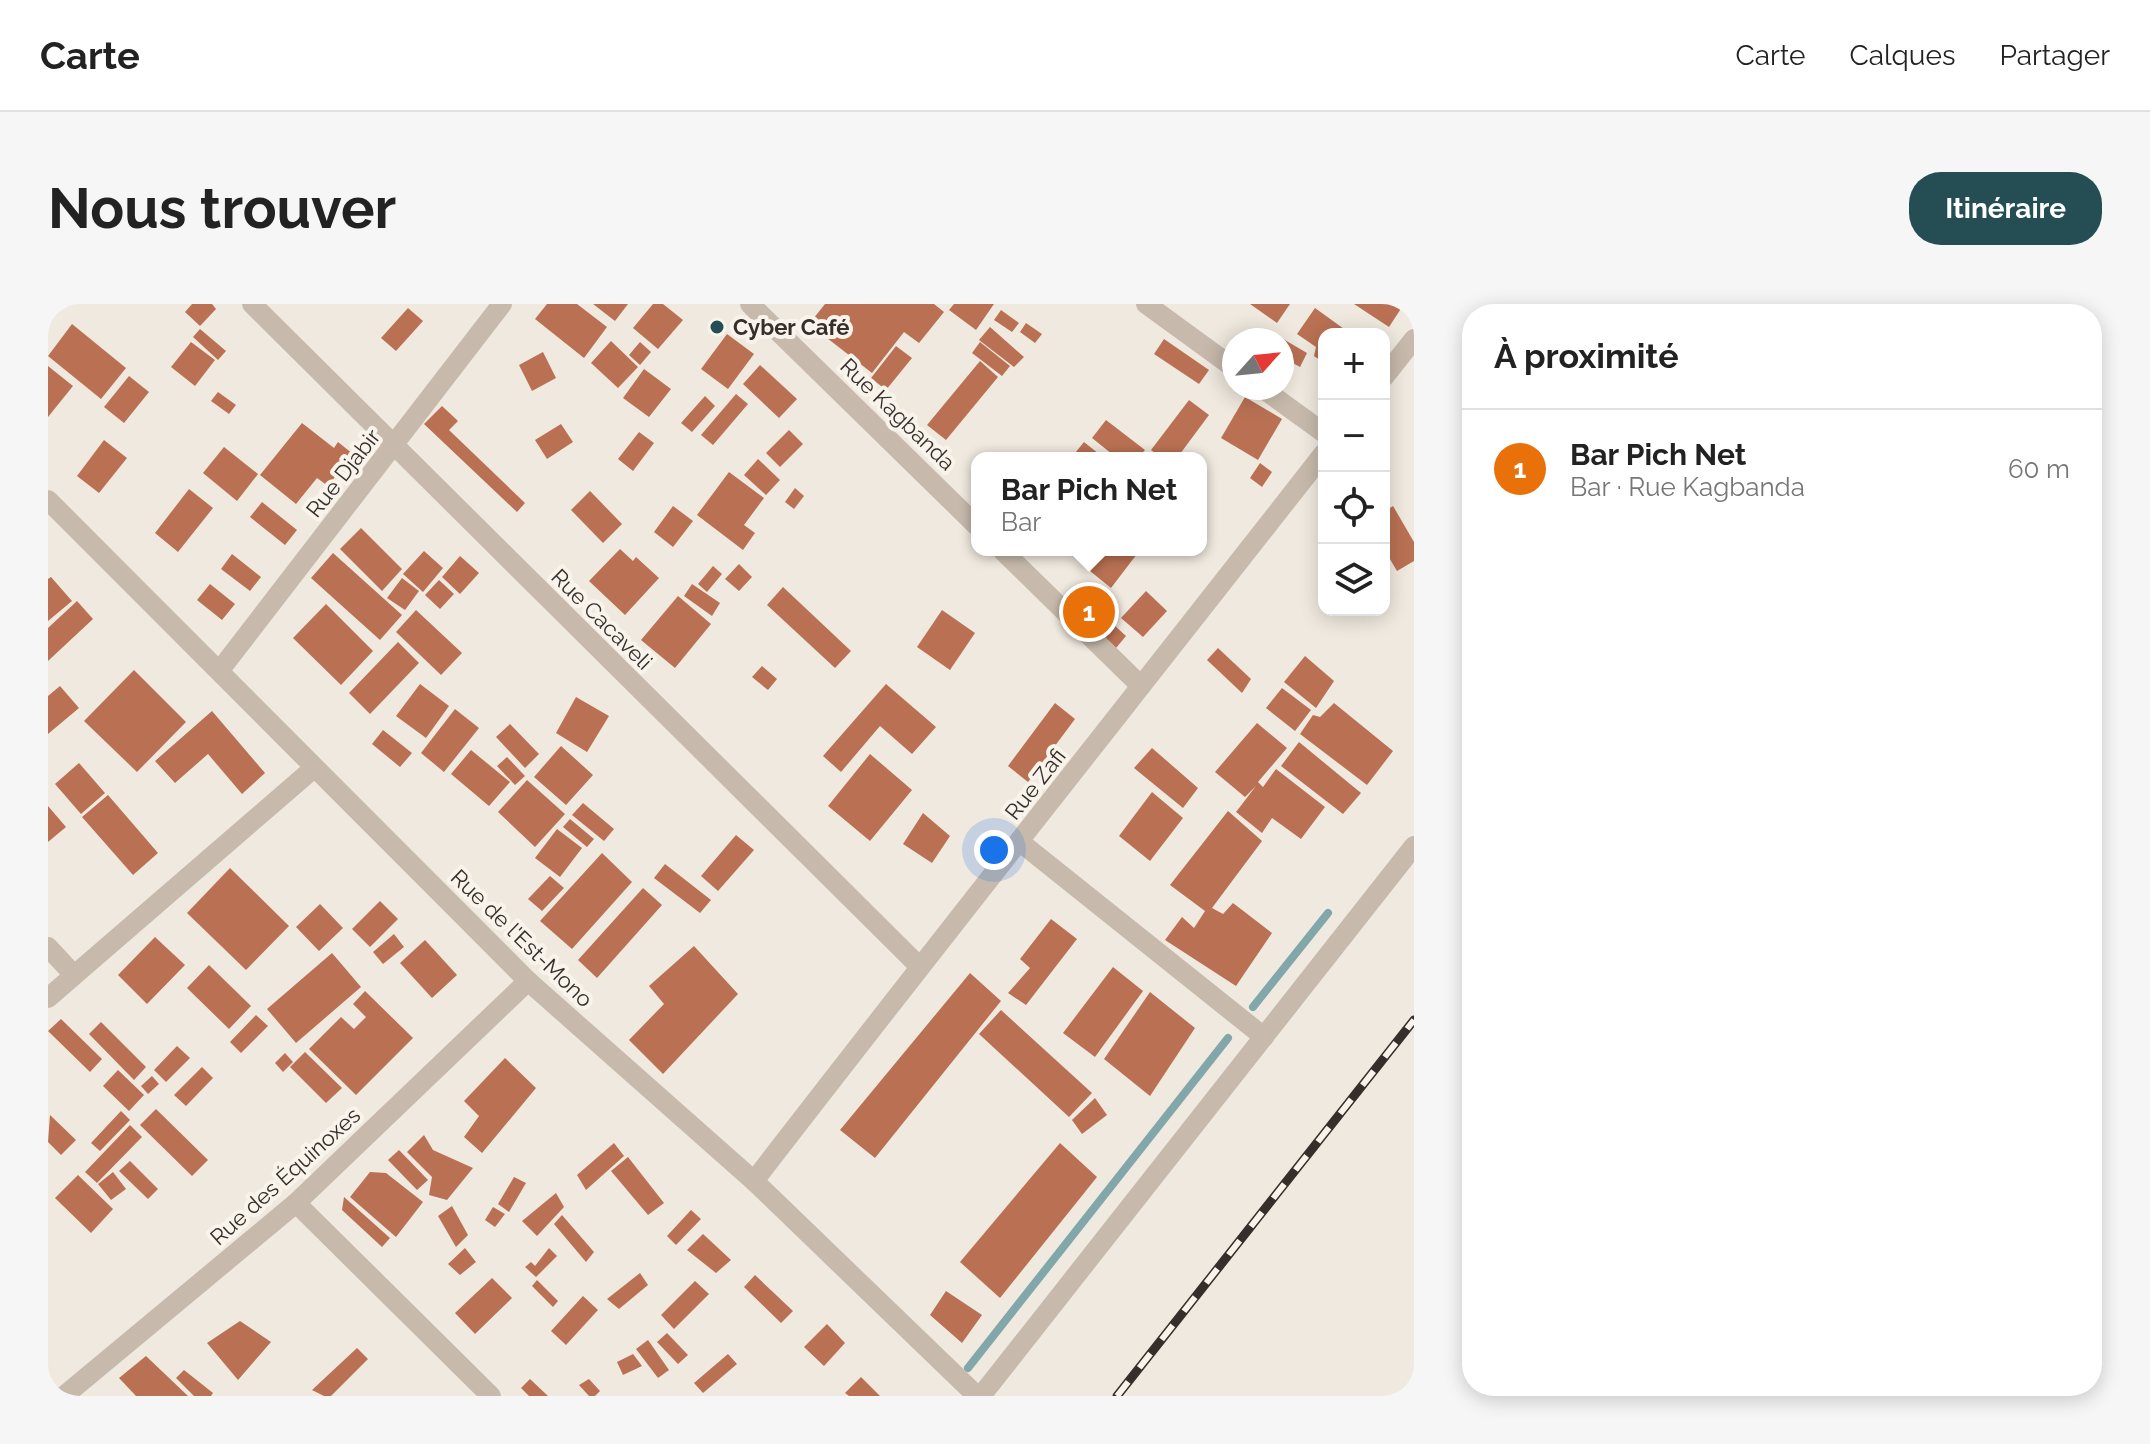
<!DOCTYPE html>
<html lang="fr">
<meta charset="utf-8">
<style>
:root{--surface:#fff;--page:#f6f6f6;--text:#222;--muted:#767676;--line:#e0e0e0;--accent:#244e53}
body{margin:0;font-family:Raleway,sans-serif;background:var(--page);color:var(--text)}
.controls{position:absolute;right:24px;top:24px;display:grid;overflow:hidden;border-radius:16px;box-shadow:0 4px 20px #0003}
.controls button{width:72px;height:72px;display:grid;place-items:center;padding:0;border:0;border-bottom:2px solid var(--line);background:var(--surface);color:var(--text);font:40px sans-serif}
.compass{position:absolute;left:1174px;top:24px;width:72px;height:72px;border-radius:50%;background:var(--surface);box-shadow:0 4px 20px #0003;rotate:63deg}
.you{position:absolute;left:946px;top:546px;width:28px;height:28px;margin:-20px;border:6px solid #fff;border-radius:50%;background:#1a73e8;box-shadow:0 0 0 12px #1a73e833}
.badge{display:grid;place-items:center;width:52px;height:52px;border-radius:50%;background:var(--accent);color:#fff;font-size:26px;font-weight:700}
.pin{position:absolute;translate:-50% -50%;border:4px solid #fff;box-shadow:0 2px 8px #0006}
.popup{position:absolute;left:923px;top:148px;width:236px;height:104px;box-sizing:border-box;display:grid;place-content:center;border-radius:16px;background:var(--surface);filter:drop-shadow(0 2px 6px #0005);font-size:26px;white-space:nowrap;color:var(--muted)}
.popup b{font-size:30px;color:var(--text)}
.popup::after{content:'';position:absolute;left:50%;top:100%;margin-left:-16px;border:16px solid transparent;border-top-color:var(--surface)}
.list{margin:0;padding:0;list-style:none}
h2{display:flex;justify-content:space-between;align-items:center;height:104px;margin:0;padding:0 32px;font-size:34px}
h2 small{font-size:26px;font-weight:400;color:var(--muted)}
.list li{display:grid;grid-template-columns:52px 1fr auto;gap:24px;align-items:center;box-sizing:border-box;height:120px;padding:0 32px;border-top:2px solid var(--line)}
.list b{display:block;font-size:30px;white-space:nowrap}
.list p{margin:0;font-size:26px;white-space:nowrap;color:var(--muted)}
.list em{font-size:26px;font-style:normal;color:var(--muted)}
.icon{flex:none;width:44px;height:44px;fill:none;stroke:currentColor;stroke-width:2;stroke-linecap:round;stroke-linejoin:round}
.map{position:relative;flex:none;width:1366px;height:1092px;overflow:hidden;border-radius:32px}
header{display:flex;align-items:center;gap:48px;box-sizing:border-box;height:112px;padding:0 40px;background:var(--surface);border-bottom:2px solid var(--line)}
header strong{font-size:38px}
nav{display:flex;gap:44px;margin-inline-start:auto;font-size:28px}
.intro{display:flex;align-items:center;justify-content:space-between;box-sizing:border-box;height:192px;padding:0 48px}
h1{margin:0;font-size:56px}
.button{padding:20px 36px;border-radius:32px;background:var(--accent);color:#fff;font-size:28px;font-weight:700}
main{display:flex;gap:48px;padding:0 48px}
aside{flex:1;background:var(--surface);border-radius:32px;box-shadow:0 4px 20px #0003}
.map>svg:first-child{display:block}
</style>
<header>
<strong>Carte</strong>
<nav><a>Carte</a><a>Calques</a><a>Partager</a></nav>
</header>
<div class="intro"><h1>Nous trouver</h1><a class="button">Itinéraire</a></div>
<main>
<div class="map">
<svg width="1366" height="1092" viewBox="0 0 1366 1092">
<rect width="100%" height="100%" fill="#f0e9df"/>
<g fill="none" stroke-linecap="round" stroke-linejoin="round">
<g stroke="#81a7aa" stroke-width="8">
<path d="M1205,703l75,-94"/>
<path d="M920,1064l260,-330"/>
</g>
</g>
<g fill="#ba7153">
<path d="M144,0h20l4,5 -16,17 -15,-14z"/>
<path d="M499,0h30l30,23 -23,31 -49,-39z"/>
<path d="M545,0h35l-13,17z"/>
<path d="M605,0h10l20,16 -25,29 -25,-21z"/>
<path d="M777,0h109l10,8 -25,31 -15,-11 -32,41 -63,-49z"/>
<path d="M906,0h40l-18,26 -27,-20z"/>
<path d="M1202,0h40l-13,19z"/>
<path d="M1306,0h50l-15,23z"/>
<path d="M360,4l15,13 -27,30 -15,-13z"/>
<path d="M1267,4l36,26h-27v29l-10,-7 2,-9 -19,-13z"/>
<path d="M953,6l18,13 -7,9 -18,-12z"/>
<path d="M978,19l16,11 -7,9 -15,-11z"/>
<path d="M24,20l54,44 -25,31 -53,-43z"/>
<path d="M942,23l34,30 -10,10 -35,-27z"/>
<path d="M152,25l26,22 -8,9 -25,-23z"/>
<path d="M679,30l27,20 -26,35 -27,-20z"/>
<path d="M1230,32l29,17 -7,14 -18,-10v-17h-7z"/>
<path d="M1116,35l45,31 -10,14 -45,-30z"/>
<path d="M563,37l27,26 -20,21 -27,-25z"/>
<path d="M143,38l24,18 -20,26 -24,-19z"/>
<path d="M592,38l11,10 -11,13 -11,-10z"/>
<path d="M932,38l30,24 -8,10 -30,-23z"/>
<path d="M848,42l16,12 -26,32 -15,-12z"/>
<path d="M495,48l13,26 -24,13 -13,-26z"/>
<path d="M932,57l18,16 -52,63 -19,-15z"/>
<path d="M712,61l37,34 -18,19 -36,-34z"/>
<path d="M0,62l25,20 -25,31z"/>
<path d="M596,65l27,20 -22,28 -26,-19z"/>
<path d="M81,72l20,16 -25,31 -20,-16z"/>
<path d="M170,88l18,13 -7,9 -18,-13z"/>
<path d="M688,90l12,10 -35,41 -12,-10z"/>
<path d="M657,92l10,10 -23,26 -11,-9z"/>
<path d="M1197,93l37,22 -24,41 -37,-22z"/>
<path d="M1141,96l20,15 -32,43h-16l-10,-8z"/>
<path d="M394,102l16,15 -9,9 76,73 -8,9 -93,-88z"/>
<path d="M1058,116l39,30 -7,8h-21l-25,-20z"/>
<path d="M254,119l32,25 4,-6 15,12 -25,32 -11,-8 -21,26 -36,-29z"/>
<path d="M513,120l12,18 -26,17 -12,-19z"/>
<path d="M741,126l14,14 -23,23 -14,-14z"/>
<path d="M591,128l15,11 -21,28 -15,-12z"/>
<path d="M56,136l23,18 -28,35 -22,-17z"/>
<path d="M1036,138l20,16h-33z"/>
<path d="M176,143l34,27 -21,27 -34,-28z"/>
<path d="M710,155l22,21 -14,15 -22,-20z"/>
<path d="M1212,159l12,9 -10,15 -12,-9z"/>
<path d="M681,168l35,26 -20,27 11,8 -12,17 -46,-35z"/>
<path d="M747,184l9,8 -10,13 -9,-7z"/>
<path d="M141,185l24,19 -35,44 -23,-19z"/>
<path d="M542,187l32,33 -19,19 -32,-33z"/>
<path d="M214,198l35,28 -12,15 -35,-28z"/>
<path d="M625,202l20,15 -20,26 -19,-15z"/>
<path d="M1345,202l21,36v19l-17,10 -13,-22v-37z"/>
<path d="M313,224l41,41 -20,22 -42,-42z"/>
<path d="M572,245l13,12 3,-4 23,21 -34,37 -36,-34z"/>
<path d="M1059,246h33l-29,38 -21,-17z"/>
<path d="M376,247l19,17 -20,24 -20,-18z"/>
<path d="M285,249l69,62 -22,25 -69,-62z"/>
<path d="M184,250l29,23 -11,14 -29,-22z"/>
<path d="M412,252l19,17 -19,21 -18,-17z"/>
<path d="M691,260l13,13 -13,14 -14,-12z"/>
<path d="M665,262l9,8 -15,18 -9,-8z"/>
<path d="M3,273l21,24 -24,20v-42z"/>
<path d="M354,274l17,13 -14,19 -18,-12z"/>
<path d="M391,276l15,14 -14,15 -15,-14z"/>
<path d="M162,280l25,20 -13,16 -25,-20z"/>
<path d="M644,280l28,19 -8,13 -28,-20z"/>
<path d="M735,283l68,64 -16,17 -68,-63z"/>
<path d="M1026,284l52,48 -10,12 -52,-48z"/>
<path d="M1098,287l21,20 -24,26 -22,-19z"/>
<path d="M630,292l33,28 -36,44 -34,-28z"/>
<path d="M29,297l16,18 -45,42v-33z"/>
<path d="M278,300l47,47 -32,34 -48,-47z"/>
<path d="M368,306l46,43 -21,22 -45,-43z"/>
<path d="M894,306l33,23 -25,37 -33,-23z"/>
<path d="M350,338l21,21 -49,51 -21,-21z"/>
<path d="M1170,344l33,31 -9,14 -35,-33z"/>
<path d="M1257,352l29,25 -18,27 -32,-26z"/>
<path d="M714,362l15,13 -9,11 -16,-13z"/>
<path d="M86,366l52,52 -49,50 -53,-51z"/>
<path d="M372,380l29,22 -23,32 -30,-22z"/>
<path d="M838,380l50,43 -24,27 -32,-28 -39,46 -18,-16z"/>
<path d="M12,382l19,22 -31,26v-38z"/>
<path d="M1234,384l29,22 -16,21 -29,-23z"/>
<path d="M528,393l33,19 -22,36 -31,-19z"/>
<path d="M1007,399l20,16 -47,63 -20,-16z"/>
<path d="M1286,399l59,48 -26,34 -67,-51 13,-19 7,2z"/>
<path d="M407,405l24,19 -35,44 -23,-19z"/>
<path d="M164,407l53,62 -23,21 -34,-40 -33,29 -20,-22z"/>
<path d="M1209,419l30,25 -29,34 5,5 13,-18 49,38 -24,32 -29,-21 -10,15 -26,-21 20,-26 -11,11 -30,-25z"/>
<path d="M462,420l29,30 -14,14 -29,-31z"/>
<path d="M335,426l29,23 -12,14 -28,-23z"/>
<path d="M1251,438l62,51 -18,21 -62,-48z"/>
<path d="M513,442l32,29 -27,30 -32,-28z"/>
<path d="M1104,444l46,40 -15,20 -49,-40z"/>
<path d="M423,446l39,32 -21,24 -38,-32z"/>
<path d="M822,450l42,36 -42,51 -42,-35z"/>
<path d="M459,453l18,19 -10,9 -18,-19z"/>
<path d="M31,459l26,30 -24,21 -26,-30z"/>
<path d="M479,476l38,34 -30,33 -37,-35z"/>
<path d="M1104,488l31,26 -33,43 -31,-25z"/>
<path d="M60,491l50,58 -25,22 -51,-58z"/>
<path d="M535,499l31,26 -10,12 -32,-26z"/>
<path d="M0,502l18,21 -18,15z"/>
<path d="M1180,507l34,30 -50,67 11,6 10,-11 39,30 -36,53 -71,-46 17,-23 12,11 11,-17 -35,-26z"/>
<path d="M875,509l27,23 -18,27 -29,-19z"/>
<path d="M522,515l24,20 -7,8 -24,-20z"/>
<path d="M509,525l25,19 -22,29 -25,-19z"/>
<path d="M688,531l18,15 -36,41 -17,-15z"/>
<path d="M554,549l30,29 -60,67 -32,-28z"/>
<path d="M617,560l46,36 -11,13 -46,-35z"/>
<path d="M182,564l59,58 -43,44 -59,-57z"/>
<path d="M502,572l14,12 -22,23 -14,-12z"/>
<path d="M595,584l19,17 -65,73 -19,-18z"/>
<path d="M332,597l18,18 -28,28 -18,-18z"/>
<path d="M272,600l23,24 -24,23 -23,-24z"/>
<path d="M1003,615l26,20 -51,66 -18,-12 22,-25 -10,-9z"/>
<path d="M346,630l10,13 -21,17 -10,-12z"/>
<path d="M107,633l30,28 -38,39 -29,-29z"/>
<path d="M377,636l32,35 -25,23 -32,-35z"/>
<path d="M646,642l44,48 -75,80 -34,-34 35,-36 -15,-18z"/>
<path d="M284,649l29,34 -65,56 -29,-34z"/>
<path d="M161,661l42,41 -22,23 -42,-41z"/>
<path d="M1065,663l30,24 -48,66 -32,-24z"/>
<path d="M922,669l31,28 -126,157 -35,-28z"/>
<path d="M317,687l48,47 -57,57 -47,-46 32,-32 13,12 12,-12 -13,-13z"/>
<path d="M1102,688l45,36 -45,68 -46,-37z"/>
<path d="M953,706l91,83 -23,24 -90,-83z"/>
<path d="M208,711l12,11 -27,27 -11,-11z"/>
<path d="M13,715l41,40 -12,13 -42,-41z"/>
<path d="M53,718l45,45 -12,13 -45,-46z"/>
<path d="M129,742l13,12 -24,24 -12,-12z"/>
<path d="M257,748l37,36 -16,15 -36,-36z"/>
<path d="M237,749l8,9 -10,10 -8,-9z"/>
<path d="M457,754l31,30 -54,65 -18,-16 15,-21 -15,-15z"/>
<path d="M154,763l11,11 -27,28 -12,-11z"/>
<path d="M70,766l26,25 -15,16 -26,-25z"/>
<path d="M104,772l7,8 -11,10 -7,-8z"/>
<path d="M1047,794l12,17 -25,19 -10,-14z"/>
<path d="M108,805l52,51 -16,16 -52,-51z"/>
<path d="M73,807l9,9 -30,31 -9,-8z"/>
<path d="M2,811l26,25 -15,15 -13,-13z"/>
<path d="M82,821l12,12 -45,46 -12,-11z"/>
<path d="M376,831l9,15 40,18 -26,32 -18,-5 3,-18 -25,-25z"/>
<path d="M566,839l10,13 -38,34 -9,-15z"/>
<path d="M1012,839l37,34 -97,121 -40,-36z"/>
<path d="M351,846l29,30 -11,10 -29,-30z"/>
<path d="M580,853l36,46 -16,12 -37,-44z"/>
<path d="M82,857l28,28 -10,10 -29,-28z"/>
<path d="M65,868l13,17 -15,11 -13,-16z"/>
<path d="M322,868l16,1 37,29 -27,35 -46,-40z"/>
<path d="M30,871l35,34 -22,24 -36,-35z"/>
<path d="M466,873l12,6 -17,29 -11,-8z"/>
<path d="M508,889l8,14 -27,29 -15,-15z"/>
<path d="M296,893l46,41 -8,9 -40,-37z"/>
<path d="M404,902l16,29 -12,12 -18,-31z"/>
<path d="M445,903l12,7 -10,13 -10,-7z"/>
<path d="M643,906l10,9 -25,26 -9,-9z"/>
<path d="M514,911l32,37 -8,10 -32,-38z"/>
<path d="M655,930l28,26 -15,13 -29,-23z"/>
<path d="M417,944l11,14 -16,13 -12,-11z"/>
<path d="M501,944l8,8 -21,21 -11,-10 6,-5 4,4z"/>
<path d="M592,969l8,12 -29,24 -12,-10z"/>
<path d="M707,971l38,36 -12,12 -37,-36z"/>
<path d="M444,974l20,20 -37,36 -20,-21z"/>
<path d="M489,976l21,21 -5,6 -21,-21z"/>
<path d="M647,977l14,13 -35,35 -13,-14z"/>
<path d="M898,987l36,24 -20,28 -32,-28z"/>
<path d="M535,992l15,14 -32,35 -15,-14z"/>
<path d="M192,1017l31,21 -33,38 -31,-37z"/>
<path d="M779,1020l18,19 -21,23 -20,-19z"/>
<path d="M619,1029l21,22 -10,9 -21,-22z"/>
<path d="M600,1036l21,30 -11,8 -22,-29z"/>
<path d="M309,1044l11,11 -37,37h-7l-12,-6z"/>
<path d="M585,1050l9,12 -19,9 -6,-13z"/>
<path d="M680,1050l9,10 -34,29 -9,-10z"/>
<path d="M98,1052l42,40h-52l-17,-18z"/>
<path d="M136,1066l29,23 -2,3h-17l-18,-18z"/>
<path d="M813,1073l19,19h-31l-4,-3z"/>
<path d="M482,1075l18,17h-19l-8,-8z"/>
<path d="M541,1075l11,12 -5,5h-6l-10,-11z"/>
</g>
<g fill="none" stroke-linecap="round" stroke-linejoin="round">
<g stroke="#c7baac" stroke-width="20">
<path d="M204,0l667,662"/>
<path d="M702,0l227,222"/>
<path d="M1098,0l88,64"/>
<path d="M1336,73l30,-38"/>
<path d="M1214,84l62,45"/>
<path d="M0,196l480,481 226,200 223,215"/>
<path d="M954,246l139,136"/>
<path d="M172,366l282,-366"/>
<path d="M972,538l244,195"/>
<path d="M0,643l26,28"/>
<path d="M0,694l266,-230"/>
<path d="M706,877c188,-244 380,-485 570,-728"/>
<path d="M248,899l195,193"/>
<path d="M16,1092l232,-193 232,-222"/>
</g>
<path stroke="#c7baac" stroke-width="20" d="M933,1092l433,-550"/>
<defs>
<path id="rail" d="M1069,1092l297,-376"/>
</defs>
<use href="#rail" stroke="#362e2a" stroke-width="9"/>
<use href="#rail" stroke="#f8f3eb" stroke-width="6" stroke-dasharray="18" stroke-linecap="butt"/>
</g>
<circle fill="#244e53" stroke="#f8f3eb" stroke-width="3" cx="669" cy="23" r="8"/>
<g text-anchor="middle" stroke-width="8" stroke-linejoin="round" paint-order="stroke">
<g font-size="22" font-weight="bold" fill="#362e2a" stroke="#f8f3eb" text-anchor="start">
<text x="685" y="31">Cyber Café</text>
</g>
<g font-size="22" fill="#362e2a" stroke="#f8f3eb">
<text transform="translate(850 110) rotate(44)" y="8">Rue Kagbanda</text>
<text transform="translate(295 169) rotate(-52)" y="8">Rue Djabir</text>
<text transform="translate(554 315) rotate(45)" y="8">Rue Cacaveli</text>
<text transform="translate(987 480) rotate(-52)" y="8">Rue Zafi</text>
<text transform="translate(474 634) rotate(44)" y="8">Rue de l'Est-Mono</text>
<text transform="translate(237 872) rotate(-42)" y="8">Rue des Équinoxes</text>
</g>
</g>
</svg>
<div class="controls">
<button>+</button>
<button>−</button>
<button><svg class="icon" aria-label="locate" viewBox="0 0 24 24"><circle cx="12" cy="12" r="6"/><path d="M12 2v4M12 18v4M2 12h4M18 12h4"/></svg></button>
<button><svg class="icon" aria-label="layers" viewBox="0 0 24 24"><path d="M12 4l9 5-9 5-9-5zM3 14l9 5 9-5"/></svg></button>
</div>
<svg class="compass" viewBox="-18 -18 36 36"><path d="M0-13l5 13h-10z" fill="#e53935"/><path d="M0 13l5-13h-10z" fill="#767676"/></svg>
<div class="you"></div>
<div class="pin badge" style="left:1041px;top:308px;background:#e8710a">1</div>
<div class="popup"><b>Bar Pich Net</b>Bar</div>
</div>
<aside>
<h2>À proximité<small></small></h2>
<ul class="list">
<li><span class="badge" style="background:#e8710a">1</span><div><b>Bar Pich Net</b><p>Bar · Rue Kagbanda</p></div><em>60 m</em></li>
</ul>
</aside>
</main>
